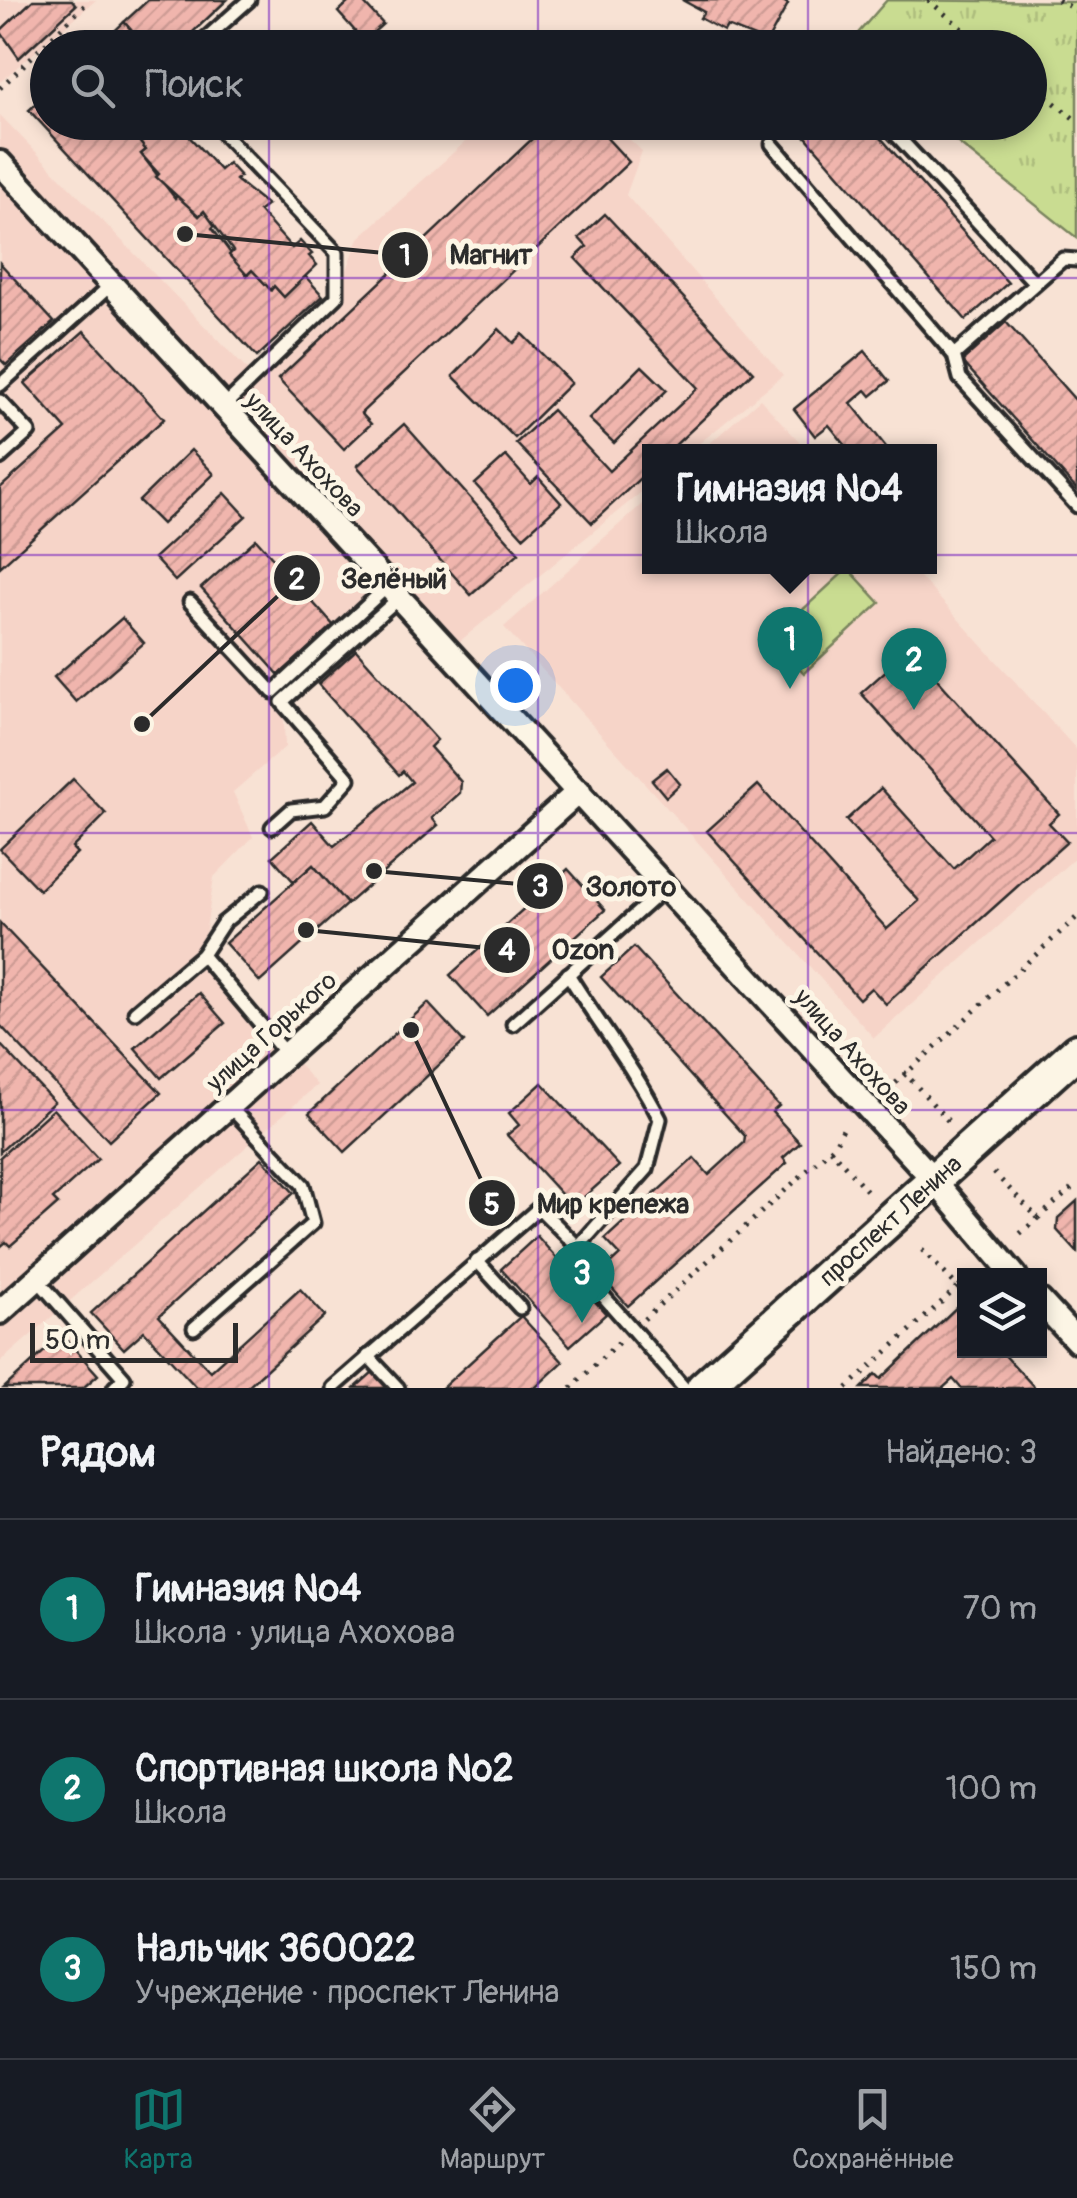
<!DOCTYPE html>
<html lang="ru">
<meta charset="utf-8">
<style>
:root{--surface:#171b24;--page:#20242c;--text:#f1f3f6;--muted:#9ea1a6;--line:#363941;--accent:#0f766e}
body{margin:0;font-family:Pangolin,sans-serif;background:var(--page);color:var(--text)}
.controls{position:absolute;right:30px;bottom:30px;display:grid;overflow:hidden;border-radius:0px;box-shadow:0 5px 15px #0003}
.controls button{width:90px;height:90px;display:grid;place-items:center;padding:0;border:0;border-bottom:2px solid var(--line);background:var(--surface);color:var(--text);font:50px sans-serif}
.scale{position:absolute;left:30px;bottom:25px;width:208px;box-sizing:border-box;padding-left:10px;border:5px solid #2b2b2b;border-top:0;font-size:28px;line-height:35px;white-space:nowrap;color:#2b2b2b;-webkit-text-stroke:8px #fcf5e5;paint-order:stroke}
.you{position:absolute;left:515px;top:685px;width:35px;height:35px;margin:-25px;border:8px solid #fff;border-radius:50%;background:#1a73e8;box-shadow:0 0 0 15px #1a73e833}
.badge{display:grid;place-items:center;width:65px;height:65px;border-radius:50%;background:var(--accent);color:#fff;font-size:32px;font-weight:700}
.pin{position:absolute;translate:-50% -82px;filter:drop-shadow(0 2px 5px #0008)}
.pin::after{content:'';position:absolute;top:52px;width:35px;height:30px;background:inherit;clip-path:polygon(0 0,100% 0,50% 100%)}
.popup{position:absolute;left:642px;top:444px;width:295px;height:130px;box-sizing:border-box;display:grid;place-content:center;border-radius:0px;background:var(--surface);filter:drop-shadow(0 2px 8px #0005);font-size:32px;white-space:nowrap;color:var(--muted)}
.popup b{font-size:38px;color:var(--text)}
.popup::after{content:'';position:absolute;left:50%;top:100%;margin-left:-20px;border:20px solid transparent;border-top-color:var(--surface)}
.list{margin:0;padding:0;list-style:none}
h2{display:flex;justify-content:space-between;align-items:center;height:130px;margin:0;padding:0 40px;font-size:42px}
h2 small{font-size:32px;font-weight:400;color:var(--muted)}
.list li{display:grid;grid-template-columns:65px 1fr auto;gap:30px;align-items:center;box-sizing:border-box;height:180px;padding:0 40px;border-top:2px solid var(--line)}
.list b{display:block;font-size:38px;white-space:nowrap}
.list p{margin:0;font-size:32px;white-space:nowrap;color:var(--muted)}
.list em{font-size:32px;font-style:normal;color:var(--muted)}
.icon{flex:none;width:55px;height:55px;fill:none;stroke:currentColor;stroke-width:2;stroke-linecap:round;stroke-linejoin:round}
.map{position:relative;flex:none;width:1077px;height:1388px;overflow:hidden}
.search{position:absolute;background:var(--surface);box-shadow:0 5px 15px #0003;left:30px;right:30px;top:30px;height:110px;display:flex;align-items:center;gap:25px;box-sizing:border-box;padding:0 35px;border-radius:55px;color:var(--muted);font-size:38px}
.sheet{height:670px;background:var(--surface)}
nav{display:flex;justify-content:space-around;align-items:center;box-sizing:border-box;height:140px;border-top:2px solid var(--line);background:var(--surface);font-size:28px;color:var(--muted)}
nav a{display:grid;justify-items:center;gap:5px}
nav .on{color:var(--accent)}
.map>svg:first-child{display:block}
</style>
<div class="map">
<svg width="1077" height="1388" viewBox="0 0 1077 1388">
<defs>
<pattern id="park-tufts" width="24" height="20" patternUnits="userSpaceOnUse" patternTransform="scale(2.5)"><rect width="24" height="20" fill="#c9dc91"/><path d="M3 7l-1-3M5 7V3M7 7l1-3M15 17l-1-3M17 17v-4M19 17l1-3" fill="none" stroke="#adbd7d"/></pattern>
<pattern id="building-hatch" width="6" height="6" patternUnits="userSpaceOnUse" patternTransform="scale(2.5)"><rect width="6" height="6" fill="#f0b5ad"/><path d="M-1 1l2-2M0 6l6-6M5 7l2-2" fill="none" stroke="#ce9c95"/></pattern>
</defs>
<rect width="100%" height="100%" fill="#f8e2d4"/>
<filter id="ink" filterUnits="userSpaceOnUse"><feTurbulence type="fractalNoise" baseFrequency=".01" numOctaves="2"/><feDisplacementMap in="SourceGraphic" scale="20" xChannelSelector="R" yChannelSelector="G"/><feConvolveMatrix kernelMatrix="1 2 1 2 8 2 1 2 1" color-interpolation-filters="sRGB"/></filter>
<g filter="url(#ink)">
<g fill="#f6d4c8">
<path d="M0,0h96l-96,82z"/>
<path d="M0,115l254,262 83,-80 22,-59 127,-115h126l30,28 -16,44 157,180 -93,76 -40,1v33l-201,165 -49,-53 -117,105 2,45 -52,45 20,45 -39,40 -12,78 115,130 -317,277z"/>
<path d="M760,399l48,52h-107z"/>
<path d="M650,497v69l261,1 166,183v106l-203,182 -370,-411z"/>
</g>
<path fill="url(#park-tufts)" stroke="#7a845e" stroke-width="2.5" d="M887,0l190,2v236l-144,-115 97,-1v-74l-184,-1z"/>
<path fill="#c9dc91" stroke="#7a845e" stroke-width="2.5" d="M848,568l32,35 -76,70 -32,-35z"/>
<g fill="url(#building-hatch)" stroke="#2b2b2b" stroke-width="2.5">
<path d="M33,0h39l4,5 -57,53 -19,-27z"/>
<path d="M148,0h79l-51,48h-29l-23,-26z"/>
<path d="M351,0h10l22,24 -19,17 -26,-29z"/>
<path d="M682,0h99l7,4 -21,38 -40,-16 -3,5 -24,-13 4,-6z"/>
<path d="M124,22l23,26h-50z"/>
<path d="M48,93v29h111l-20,19 7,9 -5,4 34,44 4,-4 20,22 5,-5 12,13 -4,4 35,47 5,-5 19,20 3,-4 10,11 21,-21 18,20 -66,61 -228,-247z"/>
<path d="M159,122h31l4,4 -8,7 34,37 8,-7 12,13 -4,4 31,25 -8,6 33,37 8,-7 12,13 -3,2 8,9 -33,32 -10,-11 -3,4 -19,-20 -5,5 -18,-20 4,-4 -29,-40 -5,5 -43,-39 3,-3 -18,-20 5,-4 -7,-9z"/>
<path d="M550,122h42l37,40 -268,251 10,11 -27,25 -66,-70z"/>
<path d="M793,122h74l141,161 -42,37z"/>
<path d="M605,214l148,158 -85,80h-18v17l-58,54 -76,-80 36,-33 57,61 89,-83 -123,-130 12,-11 -8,-9z"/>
<path d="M0,263l54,59 -48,43 -6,-6z"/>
<path d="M1006,322l71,80v88l-115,-129z"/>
<path d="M499,329l14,14 9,-9 49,49 -56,55 -62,-62z"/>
<path d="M84,331l80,88 -164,148v-79l66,-59 -41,-46z"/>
<path d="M865,351l24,30 -18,15 -5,-6 -15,13 39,49h-39l-22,-27 -14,11 -21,-27z"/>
<path d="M642,366l25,24 -53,53 -25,-24z"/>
<path d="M404,424l115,129 -48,42 -114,-129z"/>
<path d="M191,450l23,24 -52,50 -23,-23z"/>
<path d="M506,456l25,28 7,-7 23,26 -38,34 -48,-53z"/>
<path d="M225,493l21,23 -71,65 -21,-23z"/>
<path d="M256,539l78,87 -55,49 -78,-87z"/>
<path d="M122,618l22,25 -68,59 -22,-25z"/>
<path d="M910,649l149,165 -10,9 18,19 -181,162 -15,-16 -12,11 -152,-168 51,-46 129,144 32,-28 -73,-81 35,-32 73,81 36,-33 -129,-143z"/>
<path d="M356,650l81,90 -7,7 31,35 -1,11 -28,25 6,7 -91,79 -34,-39 -19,17 -22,-25 40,-36 22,25 78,-64 -9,-11 -4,4 -81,-91z"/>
<path d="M667,768l13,16 -14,13 -14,-17z"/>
<path d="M73,779l33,35 -34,34 5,5 -38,37 -39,-41z"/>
<path d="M313,865l34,39 -87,78 -35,-39z"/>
<path d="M568,869l37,41 -118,106 -37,-41z"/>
<path d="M0,923l161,170 -52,48 -109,-116z"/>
<path d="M634,947l145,159 -7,6 28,31 -17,15 4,5 -159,143 -29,-32 21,-19 -15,-16 89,-81 15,17 35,-32 1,-7 -144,-159z"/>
<path d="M199,993l26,30 -64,55 -26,-30z"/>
<path d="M428,1003l36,39 -119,110 -36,-39z"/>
<path d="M0,1044l54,58 -54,50z"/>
<path d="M542,1083l77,83 -46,41 -66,-72 12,-10 -10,-12z"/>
<path d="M53,1109l45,50 -45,40 5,5 -48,42 -4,-4 -6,5v-90z"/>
<path d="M262,1158l32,35 -135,123 51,55 90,-82 25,27 -79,72h-49l-53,-57 -20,18 -33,-36z"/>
<path d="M1077,1201v51l-20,-22 1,-12z"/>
<path d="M537,1236l69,78 -36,32 -69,-77z"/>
<path d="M961,1303l3,47h36l35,38h-74l-8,-9 -10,9h-81l14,-14 5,5z"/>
<path d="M521,1316l42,46 -28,26h-93z"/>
<path d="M62,1335l36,40 -15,13h-79z"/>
<path d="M374,1371l16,17h-35z"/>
</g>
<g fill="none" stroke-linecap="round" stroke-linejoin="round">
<defs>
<g id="lane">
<path d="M195,48l54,-48"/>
<path d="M212,122l125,131v44l-113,109"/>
<path d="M884,122l151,161"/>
<path d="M772,144l182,211 109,-96 14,1"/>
<path d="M954,355l6,23 117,128"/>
<path d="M0,385l112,-101"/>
<path d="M0,401l29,31 -29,26"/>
<path d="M190,602l83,90 116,-107"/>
<path d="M272,827l19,-17 34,-4 24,-27 -67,-77 118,-105"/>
<path d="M202,955l84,99"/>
<path d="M135,1012l67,-57 21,-32 39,-32"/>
<path d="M513,1024l153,-137"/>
<path d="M578,1247l6,27 100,114"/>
<path d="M477,1261l43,47"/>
<path d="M37,1279l87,99 -10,10"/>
<path d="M194,1328l119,-105 -10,-38 -74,-79"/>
<path d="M368,1356l30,32"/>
<path d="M333,1388l206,-180 39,39 69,-78 13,-50c-26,-51 -62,-96 -92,-145"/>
</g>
<g id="street">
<path d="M0,163l934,1017 81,96"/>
<path d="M1040,1301l37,40"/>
<path d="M0,1312l579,-521"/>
</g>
<path id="secondary" d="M703,1388l374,-337"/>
</defs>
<use href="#lane" stroke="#2b2b2b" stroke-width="19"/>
<use href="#street" stroke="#2b2b2b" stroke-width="30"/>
<use href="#secondary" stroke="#2b2b2b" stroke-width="40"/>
<g stroke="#2b2b2b" stroke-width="5" stroke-dasharray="2.5 8" stroke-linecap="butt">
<path d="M928,0l58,48"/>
<path d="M1058,0l19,11"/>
<path d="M1030,83l47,38"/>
<path d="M0,88l90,-88"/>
<path d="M904,1072l46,51"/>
<path d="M888,1090l189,-173"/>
<path d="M830,1149l39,44"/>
<path d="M994,1173l44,45 -23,20"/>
<path d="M1038,1218l39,-34"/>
<path d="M922,1250l36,37 6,-5"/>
<path d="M644,1319l190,-173 12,-22"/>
<path d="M571,1388l50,-48"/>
<path d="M847,1388l111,-101"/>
</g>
<use href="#lane" stroke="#fcf5e5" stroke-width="11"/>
<use href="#street" stroke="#fcf5e5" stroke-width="22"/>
<use href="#secondary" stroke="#fcf5e5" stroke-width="32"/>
</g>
</g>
<path fill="none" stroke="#7b2cbf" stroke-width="2.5" stroke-opacity="0.55" d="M269,0v48M538,0v48M808,0v48M269,122v1266M538,122v1266M808,122v1266M0,278h1077M0,555h1077M0,833h1077M0,1110h1077"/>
<g text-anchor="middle" stroke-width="10" stroke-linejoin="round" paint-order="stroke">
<g font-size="25" fill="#2b2b2b" stroke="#fcf5e5">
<text transform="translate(305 454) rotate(47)" y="9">улица Ахохова</text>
<text transform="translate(271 1031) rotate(-42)" y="9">улица Горького</text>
<text transform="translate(853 1051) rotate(48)" y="9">улица Ахохова</text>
<text transform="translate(890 1220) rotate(-42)" y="9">проспект Ленина</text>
</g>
</g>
<path fill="none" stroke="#2b2b2b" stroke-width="4" d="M185 234L405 255M142 724L297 578M374 871L540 886M306 930L507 950M411 1030L492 1203"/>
<g fill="#2b2b2b" stroke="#fcf5e5" stroke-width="4">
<circle cx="185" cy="234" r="10"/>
<circle cx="142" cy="724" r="10"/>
<circle cx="374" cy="871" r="10"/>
<circle cx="306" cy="930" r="10"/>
<circle cx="411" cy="1030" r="10"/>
<circle cx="405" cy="255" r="25"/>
<circle cx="297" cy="578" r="25"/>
<circle cx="540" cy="886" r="25"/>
<circle cx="507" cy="950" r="25"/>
<circle cx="492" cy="1203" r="25"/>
</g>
<g font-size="30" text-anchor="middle" font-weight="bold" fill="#fff">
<text x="405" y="265">1</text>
<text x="297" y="589">2</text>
<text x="540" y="896">3</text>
<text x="507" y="960">4</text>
<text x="492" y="1214">5</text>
</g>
<g font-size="28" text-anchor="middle" font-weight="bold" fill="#2b2b2b" stroke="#fcf5e5" stroke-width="10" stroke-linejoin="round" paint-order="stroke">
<text x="491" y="264">Магнит</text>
<text x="394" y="588">Зелёный</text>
<text x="631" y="896">Золото</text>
<text x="583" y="959">Ozon</text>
<text x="613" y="1213">Мир крепежа</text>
</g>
</svg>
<div class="controls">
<button><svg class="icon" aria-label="layers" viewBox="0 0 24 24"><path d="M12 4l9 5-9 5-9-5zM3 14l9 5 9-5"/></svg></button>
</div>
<div class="scale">50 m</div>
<div class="you"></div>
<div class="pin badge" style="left:790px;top:689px">1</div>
<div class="popup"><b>Гимназия №4</b>Школа</div>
<div class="pin badge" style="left:914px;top:710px">2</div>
<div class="pin badge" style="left:582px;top:1323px">3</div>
<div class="search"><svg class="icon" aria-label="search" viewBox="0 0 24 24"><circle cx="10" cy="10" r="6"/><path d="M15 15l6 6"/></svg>Поиск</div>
</div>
<section class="sheet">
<h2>Рядом<small>Найдено: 3</small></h2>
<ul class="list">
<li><span class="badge">1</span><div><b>Гимназия №4</b><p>Школа · улица Ахохова</p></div><em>70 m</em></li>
<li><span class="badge">2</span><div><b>Спортивная школа №2</b><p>Школа</p></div><em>100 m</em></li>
<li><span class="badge">3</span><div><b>Нальчик 360022</b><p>Учреждение · проспект Ленина</p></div><em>150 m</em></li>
</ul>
</section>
<nav>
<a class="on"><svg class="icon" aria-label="map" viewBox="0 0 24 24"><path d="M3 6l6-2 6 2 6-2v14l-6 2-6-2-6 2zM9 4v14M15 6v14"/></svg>Карта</a>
<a><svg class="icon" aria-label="directions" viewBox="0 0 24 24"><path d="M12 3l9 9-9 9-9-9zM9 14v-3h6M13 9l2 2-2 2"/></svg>Маршрут</a>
<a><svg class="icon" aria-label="saved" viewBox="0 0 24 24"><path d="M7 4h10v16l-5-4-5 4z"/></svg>Сохранённые</a>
</nav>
